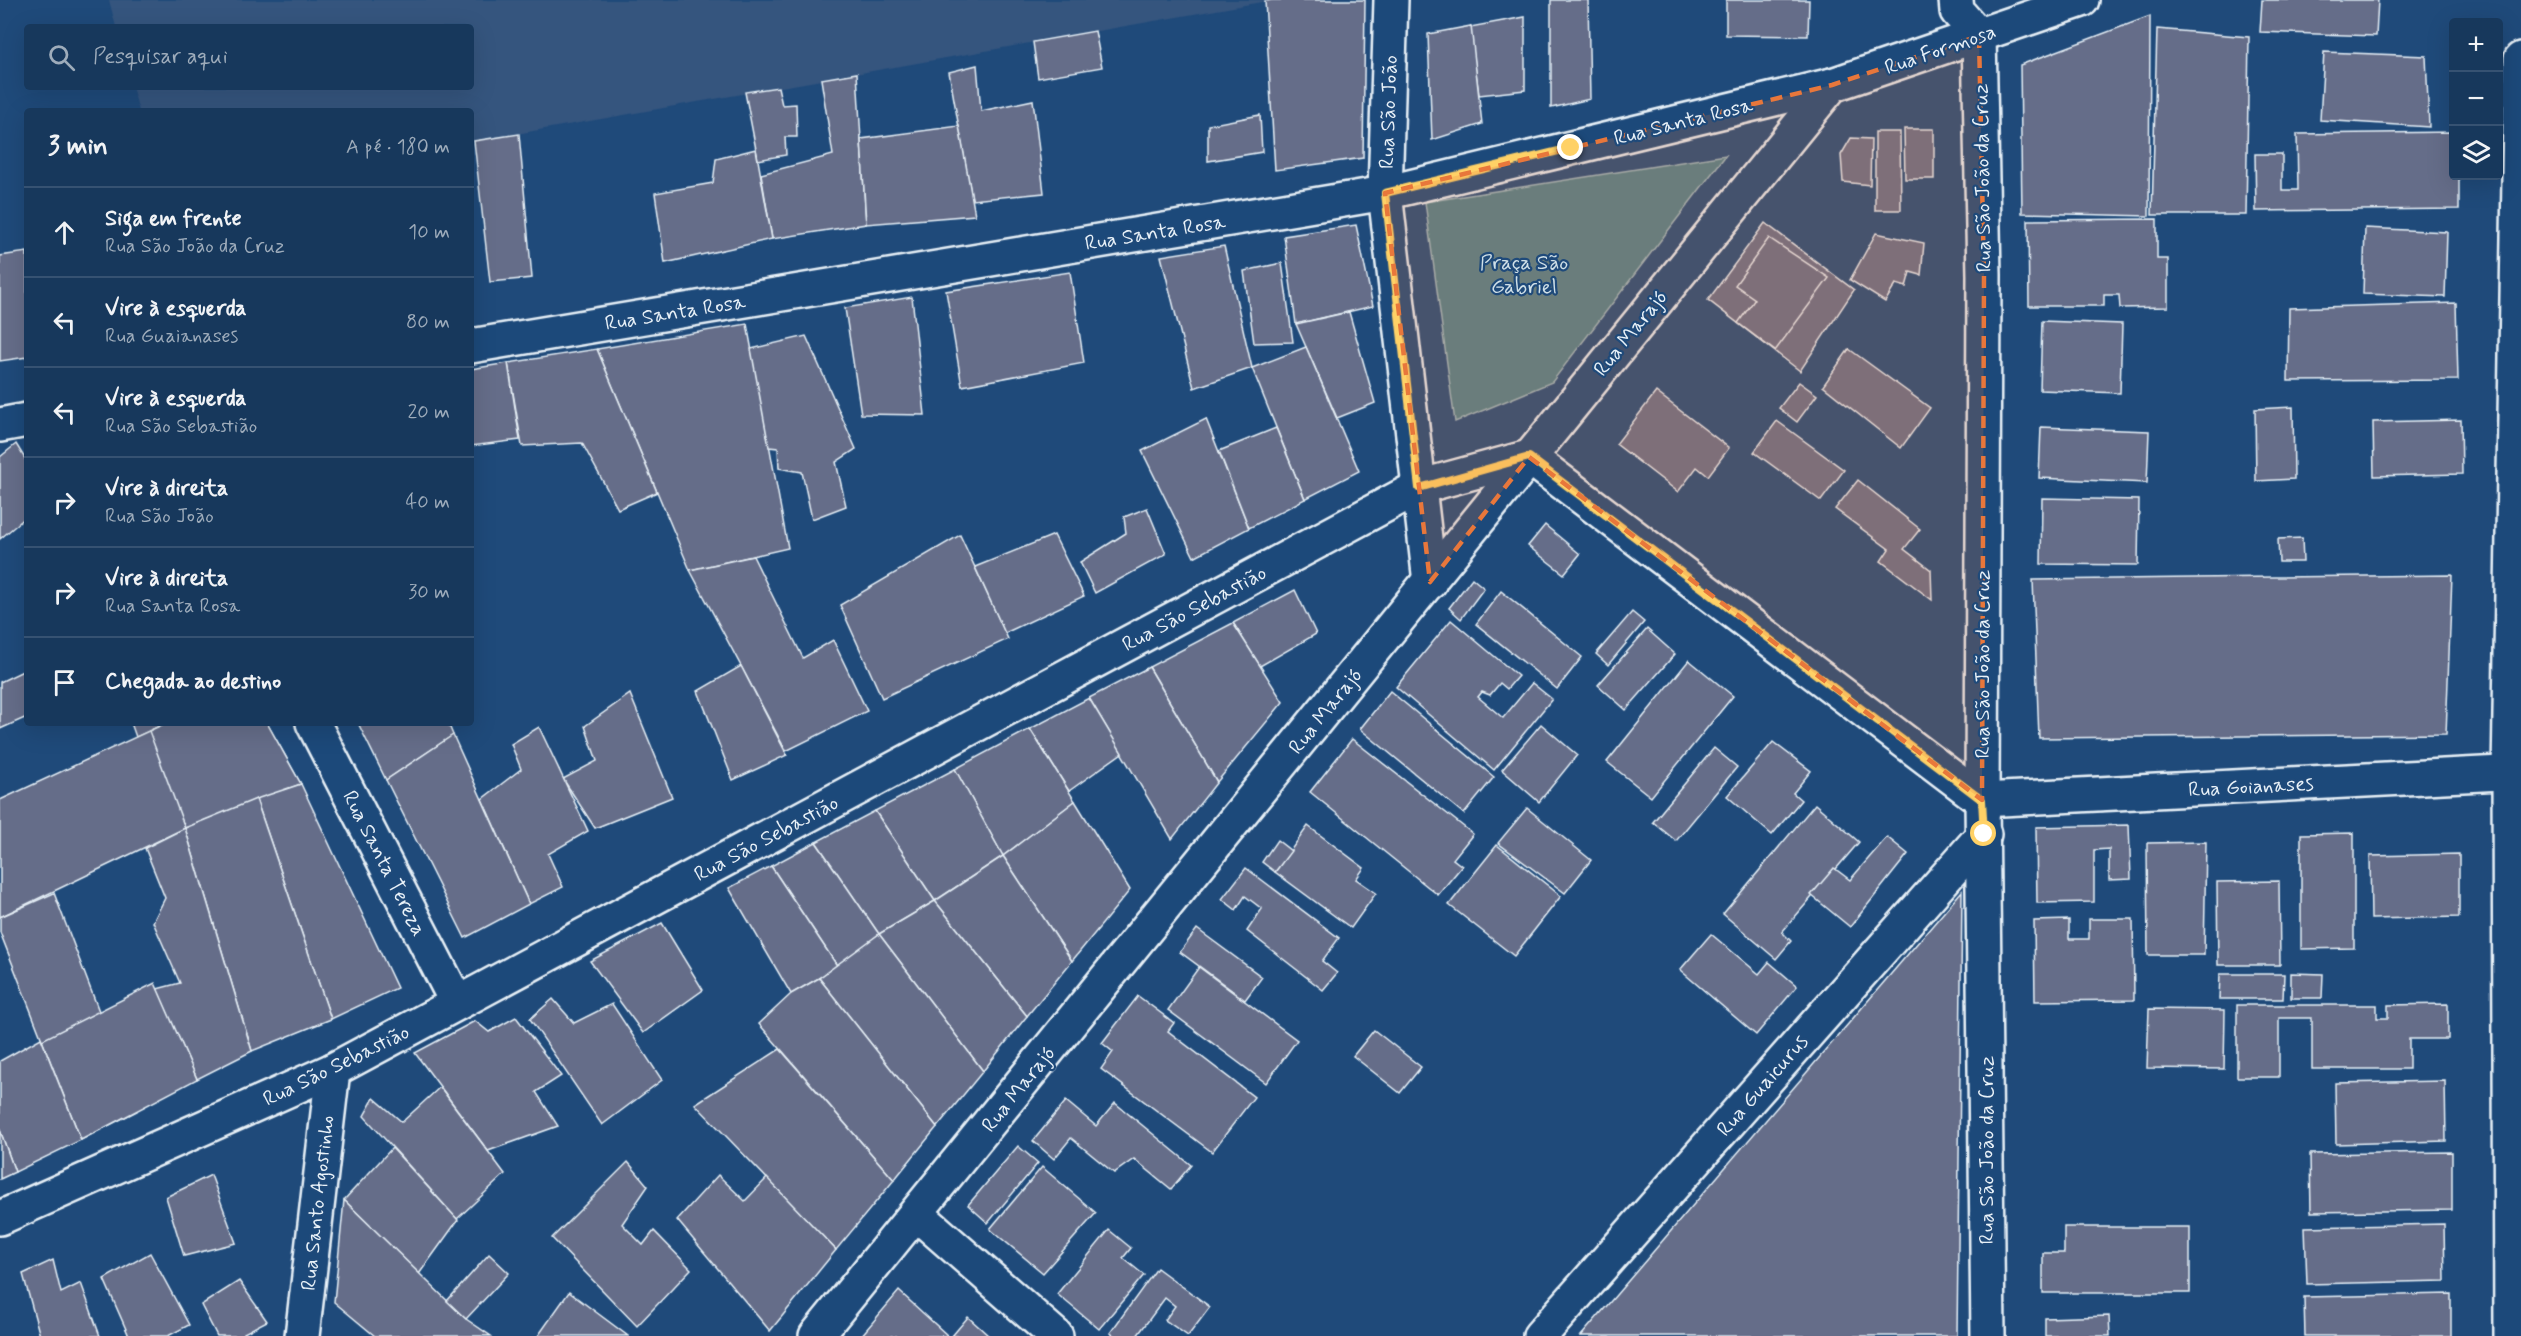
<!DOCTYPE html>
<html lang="pt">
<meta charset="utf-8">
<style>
:root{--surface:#17385c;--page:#244365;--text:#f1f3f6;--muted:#9eacbb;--line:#365272}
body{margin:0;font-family:Mynerve,sans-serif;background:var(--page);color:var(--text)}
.controls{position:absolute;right:18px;top:18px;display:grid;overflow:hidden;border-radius:6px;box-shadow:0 6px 24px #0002}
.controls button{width:54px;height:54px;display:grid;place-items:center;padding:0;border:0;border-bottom:2px solid var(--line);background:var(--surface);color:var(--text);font:30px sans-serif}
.stop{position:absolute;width:18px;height:18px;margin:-14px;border:4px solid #ffd166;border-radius:50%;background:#fff}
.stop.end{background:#ffd166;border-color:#fff;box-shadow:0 2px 6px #0008}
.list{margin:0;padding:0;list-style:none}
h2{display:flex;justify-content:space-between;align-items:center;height:78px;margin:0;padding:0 24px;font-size:26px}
h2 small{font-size:20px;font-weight:400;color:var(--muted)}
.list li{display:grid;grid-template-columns:39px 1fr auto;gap:18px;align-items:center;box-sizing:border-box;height:90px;padding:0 24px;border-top:2px solid var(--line)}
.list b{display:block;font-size:22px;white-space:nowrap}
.list p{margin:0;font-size:20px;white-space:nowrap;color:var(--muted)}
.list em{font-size:20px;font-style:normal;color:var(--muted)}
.icon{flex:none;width:33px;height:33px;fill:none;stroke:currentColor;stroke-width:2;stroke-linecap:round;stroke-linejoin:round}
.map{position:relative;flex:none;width:2521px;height:1336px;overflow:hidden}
.search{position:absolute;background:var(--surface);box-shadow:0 6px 24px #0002;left:24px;top:24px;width:450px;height:66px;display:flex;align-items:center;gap:15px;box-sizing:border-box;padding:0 21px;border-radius:6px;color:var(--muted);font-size:22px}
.panel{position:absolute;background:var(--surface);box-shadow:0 6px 24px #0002;left:24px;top:108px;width:450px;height:618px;border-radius:6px}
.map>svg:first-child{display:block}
</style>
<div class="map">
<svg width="2521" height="1336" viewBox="0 0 2521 1336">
<rect width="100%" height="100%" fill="#1f4a7a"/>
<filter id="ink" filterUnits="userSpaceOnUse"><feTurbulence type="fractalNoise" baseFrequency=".0167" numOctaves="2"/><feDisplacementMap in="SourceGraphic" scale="12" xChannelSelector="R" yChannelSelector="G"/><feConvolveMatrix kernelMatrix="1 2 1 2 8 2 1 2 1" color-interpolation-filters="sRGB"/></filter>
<g filter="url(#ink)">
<path fill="#34547e" d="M109,0h1164l-802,142v-31h-332l-7,-24h339v-60h-355z"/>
<path fill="#4b7f8c" stroke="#9ab8c2" stroke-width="1.5" d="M1726,155l-174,227 -97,40 -30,-220z"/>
<g fill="#656d89" stroke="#e8f1f8" stroke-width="1.5">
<path d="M1273,0h92l-2,158 -88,12 -10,-169z"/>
<path d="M1551,0h37l2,99 -39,9z"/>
<path d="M1726,0h83l-1,36 -82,-1z"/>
<path d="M2262,0h116l-2,36 -116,-4z"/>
<path d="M2150,16l-1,200 -127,-3 -2,-148z"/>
<path d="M1525,17v73l-46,5 -9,-68z"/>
<path d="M1471,26l11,98 -50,16 -4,-106z"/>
<path d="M2157,29l92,8 -3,178h-94z"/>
<path d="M1095,31l7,36 -64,11 -5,-36z"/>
<path d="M2324,52l102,4 3,71 -109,-7z"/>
<path d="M977,65l4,46 52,-11 11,93 -72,7 -23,-128z"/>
<path d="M857,73l9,151 -94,15 -11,-65 72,-19 -12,-76z"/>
<path d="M778,87l4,18 14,-1 1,33h-12l1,18 -28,5 -13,-68z"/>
<path d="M1260,115l2,37 -54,9v-36z"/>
<path d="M959,126l16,89 -109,9 -5,-85z"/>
<path d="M1904,129h30v50h-29z"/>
<path d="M1875,132h25l1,78h-26z"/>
<path d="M2454,132v44h5v33l-203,2 -1,-57h27v36h16l-1,-56z"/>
<path d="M519,134l13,144 -42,4 -16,-141z"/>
<path d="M1851,138l20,1 -1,46 -27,-3 -2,-27z"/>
<path d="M756,149l16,90 -107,24 -10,-70 58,-10 3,-24z"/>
<path d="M2157,219v40h11v48l-48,1 -1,-13h-15v11h-75l-1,-86z"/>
<path d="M1765,223l89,67 -54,81 -92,-71z"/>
<path d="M1356,225l17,81 -77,18 -12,-88z"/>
<path d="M2365,228l82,4 -2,65 -82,-3z"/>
<path d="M1876,233l48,10 -3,32 -11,-3 -4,15 -10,-3 -11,18 -35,-22z"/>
<path d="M1769,238l60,40 -54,73 -37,-28 17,-24 -20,-14z"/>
<path d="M1224,246l28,122 -58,20 -33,-132z"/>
<path d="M27,252v105l-27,4v-105z"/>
<path d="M1282,263l11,79 -39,1 -10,-72z"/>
<path d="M1070,272l14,91 -122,23 -16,-95z"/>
<path d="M912,297l13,118 -64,-1 -16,-106z"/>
<path d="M2456,303l2,77 -170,1 1,-73z"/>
<path d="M1349,312l26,91 -38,15 -41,-94z"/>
<path d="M2042,321l80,3 -2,69 -80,-3z"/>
<path d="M747,324l41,224 -98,22 -93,-221z"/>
<path d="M806,336l50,113 -20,13 10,44 -34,13 -10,-47 -23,-4 -1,-20 -9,-1 -18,-98z"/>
<path d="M1306,347l53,124 -54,28 -53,-131z"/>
<path d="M597,349l60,143 -39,17 -36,-66 -60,3 -14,-83z"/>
<path d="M1849,349l81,59 -29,40 -78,-62z"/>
<path d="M508,363l12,77 -49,6v-77z"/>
<path d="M1799,382l18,13 -20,27 -18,-14z"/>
<path d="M1656,392l73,56 -21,28 -11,-9 -19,25 -62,-48z"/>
<path d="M2293,407l1,72 -38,2 -1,-72z"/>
<path d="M1206,419l43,109 -55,29 -52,-106z"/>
<path d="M2461,420l1,54 -88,2 -1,-54z"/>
<path d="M1777,421l67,49 -23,31 -67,-49z"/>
<path d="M2041,427l108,4 -2,52 -108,-5z"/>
<path d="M1276,428l29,71 -56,29 -30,-77z"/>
<path d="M16,444l11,18v54l-27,23v-82z"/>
<path d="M1858,480l62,49 -16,20 27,21 1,30 -51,-39 8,-12 -54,-40z"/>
<path d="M2042,498l97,2 -1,65 -97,-1z"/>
<path d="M1147,508l19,46 -71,39 -15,-31 46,-29 -2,-16z"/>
<path d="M1545,525l35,29 -16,20 -36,-28z"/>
<path d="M960,535l48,104 -126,59 -42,-93z"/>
<path d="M1054,535l30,61 -79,37 -30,-66z"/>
<path d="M2302,538l1,24h-24l-1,-23z"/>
<path d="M753,556l50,102 30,-18 34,71 -81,40 -96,-181z"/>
<path d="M2452,575l-6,159 -407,4 -6,-158z"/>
<path d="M1472,578l12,10 -23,31 -12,-11z"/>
<path d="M1295,590l21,44 -56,32 -27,-43z"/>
<path d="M1501,591l81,66 -25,32 -81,-65z"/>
<path d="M1632,612l12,10 -36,43 -12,-11z"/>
<path d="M1451,620l67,56 -11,13 -7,-6 -10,12 -8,-3 -4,5 25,21 29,-35 20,16 -58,71 -98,-83z"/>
<path d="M1233,623l50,79 -66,80 -68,-115z"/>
<path d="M1647,629l28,25 -49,56 -28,-25z"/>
<path d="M1689,660l44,36 -82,101 -44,-35z"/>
<path d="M741,666l46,89 -54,25 -35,-89z"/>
<path d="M1149,667l68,115 -45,57 -83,-141z"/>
<path d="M27,669v48l-27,12v-47z"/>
<path d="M1390,691l104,86 -30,37 -104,-85z"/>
<path d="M630,694l42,103 -77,31 -32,-49 34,-18 -12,-35z"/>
<path d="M1089,698l33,55 -53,38 -39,-62z"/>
<path d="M131,723h36l-31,14z"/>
<path d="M166,723h101l34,61 -45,15 -71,29 -185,89v-117z"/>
<path d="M166,723h101l34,61 -116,44 -36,-97z"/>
<path d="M358,723h90l5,12 -67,45z"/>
<path d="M1541,724l36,31 -38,47 -37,-32z"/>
<path d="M539,727l49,104 -40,23 15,33 -34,17 -47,-105 39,-30 -10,-25z"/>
<path d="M1030,729l45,72 -72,55 -48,-87z"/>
<path d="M453,735l76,169 -64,34 -79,-158z"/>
<path d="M1352,739l121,95 -20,25 9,7 -24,29 -128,-103z"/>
<path d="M1773,742l38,29 -18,22 8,7 -29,35 -45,-39z"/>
<path d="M1714,748l23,19 -61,74 -23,-19z"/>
<path d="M955,769l48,87 -68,45 -60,-90z"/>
<path d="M301,784l96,204 -66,31 -75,-220z"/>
<path d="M256,799l75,220 -79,32 -67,-223z"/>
<path d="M1075,801l55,89 -58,71 -69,-105z"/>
<path d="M1815,804l44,38 -77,90 9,9 -15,18 -53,-45z"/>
<path d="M1527,808l64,52 -26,33 -67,-50z"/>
<path d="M875,811l60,90 -56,33 -63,-92z"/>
<path d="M2129,825l2,54 -22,1v-31l-15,1v52l-57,1 -1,-76z"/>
<path d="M1308,826l56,42 -8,11 20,14 -25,35 -76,-56z"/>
<path d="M185,828l67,223 -55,28 -40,-90 23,-6 -27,-61 12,-24 -20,-50z"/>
<path d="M2354,833v115l-53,1v-115z"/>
<path d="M1887,837l21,17 -58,73 -39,-32 23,-27 16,12z"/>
<path d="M1277,840l14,11 -16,21 -13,-10z"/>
<path d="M816,842l63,92 -41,33 -67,-101z"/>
<path d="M2206,842l-2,113h-56l-1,-112z"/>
<path d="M1497,845l64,51 -47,60 -65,-51z"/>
<path d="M2459,854v63l-88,2 -1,-63z"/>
<path d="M1003,856l69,105 -45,55 -92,-115z"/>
<path d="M771,866l67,101 -47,27 -62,-106z"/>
<path d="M1246,868l93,70 -17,23 15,12 -14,17 -76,-59 15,-22 -17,-13 -9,14 -14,-11z"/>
<path d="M2279,881l1,84h-62l-1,-83z"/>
<path d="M1962,891l-5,445h-376z"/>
<path d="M54,893l83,218 -56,29 -81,-208v-15z"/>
<path d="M935,901l92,115 -44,55 -104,-137z"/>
<path d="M2089,919h44l1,81 -99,1 -1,-80 35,-1v19h20z"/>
<path d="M662,923l41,67 -60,43 -53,-72z"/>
<path d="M1197,929l65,48 -17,23 -65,-48z"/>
<path d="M879,934l104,137 -46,56 -118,-149z"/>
<path d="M1711,934l48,40 10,-12 28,24 -41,49 -76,-65z"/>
<path d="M1199,967l98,73 -31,43 -98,-73z"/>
<path d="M2291,973l32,1 -1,24h-31z"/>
<path d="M2220,974h64l-1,25h-64z"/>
<path d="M819,978l118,149 -43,53 -135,-156 32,-30z"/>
<path d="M155,983l42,96 -116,61 -39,-100z"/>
<path d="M1138,996l36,27 -6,8 86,66 -42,55 -111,-83 12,-17 -11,-9z"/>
<path d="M553,999l21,24 38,-19 50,76 -60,45 -72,-106z"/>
<path d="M2448,1004v35h-39v30h-97v-51h-33v59h-42v-72h140v13h11v-13z"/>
<path d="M2149,1009l76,1 -1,59 -77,-1z"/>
<path d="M516,1017l45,59 -25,16 22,34 -70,25 -73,-98 60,-32 14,11z"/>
<path d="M1374,1030l47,37 -21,26 -47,-37z"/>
<path d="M41,1038l40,102 -66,32 -15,-42v-69z"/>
<path d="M780,1049l114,131 -58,70 -141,-146z"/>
<path d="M2445,1081l1,60 -110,3 -1,-61z"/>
<path d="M440,1087l65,87 -48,45 -93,-103 10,-18 28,24z"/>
<path d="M1066,1101l30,25 19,-23 76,62 -20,24 -37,-30 -20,14 -43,-35 -17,21 -21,-18z"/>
<path d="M0,1130l15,42 -15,7z"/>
<path d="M1018,1146l20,17 -50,60 -20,-18z"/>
<path d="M392,1148l66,72 -39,54 -75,-74z"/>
<path d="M2452,1152v58l-141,2 -1,-58z"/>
<path d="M628,1162l20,24 -26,38 21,21 11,-14 37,38 -54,57 -85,-88z"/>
<path d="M1042,1167l54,46 -53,60 -53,-44z"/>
<path d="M211,1175l25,68 -52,13 -18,-59z"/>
<path d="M718,1175l27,26 22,-23 69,72 -66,81 -93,-111z"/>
<path d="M344,1200l122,119 25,17h-116l-41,-34z"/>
<path d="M2444,1224l1,57 -138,3 -2,-57z"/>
<path d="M2064,1227h126v66h-147v-40h21z"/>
<path d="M1109,1230l22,18 -8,10 21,17 -45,54 -42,-35z"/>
<path d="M150,1253l39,72 -21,11h-39l-25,-57z"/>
<path d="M489,1254l20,19 -43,46 -19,-18z"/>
<path d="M53,1260l8,33 20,-10 19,53h-60l-17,-62z"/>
<path d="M1157,1268l53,39 -22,29 -23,-16 10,-14 -10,-8 -28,38h-22l-5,-3z"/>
<path d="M239,1281l28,40 -23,12 2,3h-29l-16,-31z"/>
<path d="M899,1291l49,45h-87z"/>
<path d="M569,1292l59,44h-90z"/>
<path d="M2451,1294v42h-146l-1,-39z"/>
<path d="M2109,1316l1,20h-65v-18z"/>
<path d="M968,1317l21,19h-37z"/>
</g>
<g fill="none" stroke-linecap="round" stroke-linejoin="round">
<defs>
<g id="street">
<path d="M1956,0l1,11 22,25 5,239 -2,525 6,536"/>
<path d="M1385,193l45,389"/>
<path d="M313,723l144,280"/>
<path d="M917,1214l139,122"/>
<path d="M0,1218l333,-148 1086,-583 110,-30 453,343 539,-28"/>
<path d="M302,1336l31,-266"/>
<path d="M816,1336l1016,-1251"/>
<path d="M1540,1336l444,-502"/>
<path d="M2511,1336l-2,-564 12,-713"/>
</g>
<g id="secondary">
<path d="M1385,193l6,-193"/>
<path d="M471,346l914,-153 447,-108 250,-85"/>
<path d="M0,425l27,-5"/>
</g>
</defs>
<use href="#street" stroke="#e8f1f8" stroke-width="38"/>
<use href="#secondary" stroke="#e8f1f8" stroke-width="38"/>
<use href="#street" stroke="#1f4a7a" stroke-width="33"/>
<use href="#secondary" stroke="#1f4a7a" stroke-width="33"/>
</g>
</g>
<g fill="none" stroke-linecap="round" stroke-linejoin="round" filter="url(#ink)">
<path stroke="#ffd166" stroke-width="8" d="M1571,148l-186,45 34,295 110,-31 453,343 2,34"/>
</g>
<path fill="#e8773b" fill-opacity="0.2" stroke="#e8773b" stroke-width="4.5" stroke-dasharray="12 8" stroke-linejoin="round" d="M1979,36l5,239 -2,525 -453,-343 -99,125 -45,-389 447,-108z"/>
<g text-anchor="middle" stroke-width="4.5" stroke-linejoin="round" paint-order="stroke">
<g font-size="21" fill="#e8f1f8" stroke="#1f4a7a">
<text transform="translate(1940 49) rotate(-19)" y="7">Rua Formosa</text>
<text transform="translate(1388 112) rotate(-88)" y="7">Rua São João</text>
<text transform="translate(1683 121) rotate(-14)" y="7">Rua Santa Rosa</text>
<text transform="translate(1982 178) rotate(-91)" y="7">Rua São João da Cruz</text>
<text transform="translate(1155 232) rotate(-9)" y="7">Rua Santa Rosa</text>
<text transform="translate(675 312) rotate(-9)" y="7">Rua Santa Rosa</text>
<text transform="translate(1630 333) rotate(-51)" y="7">Rua Marajó</text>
<text transform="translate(1194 608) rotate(-28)" y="7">Rua São Sebastião</text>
<text transform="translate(1982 664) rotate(-90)" y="7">Rua São João da Cruz</text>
<text transform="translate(1325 711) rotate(-51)" y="7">Rua Marajó</text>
<text transform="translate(2251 786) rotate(-3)" y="7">Rua Goianases</text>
<text transform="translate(766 838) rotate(-28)" y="7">Rua São Sebastião</text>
<text transform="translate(385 863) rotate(63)" y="7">Rua Santa Tereza</text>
<text transform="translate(336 1065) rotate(-26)" y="7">Rua São Sebastião</text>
<text transform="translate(1762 1085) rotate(-49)" y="7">Rua Guaicurus</text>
<text transform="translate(1018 1089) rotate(-51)" y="7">Rua Marajó</text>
<text transform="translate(1986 1150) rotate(-90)" y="7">Rua São João da Cruz</text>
<text transform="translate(317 1203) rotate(-84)" y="7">Rua Santo Agostinho</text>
</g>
<g font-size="21" fill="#d0e0e8" stroke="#1f4a7a">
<text x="1524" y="269">Praça São<tspan x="1524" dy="24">Gabriel</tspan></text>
</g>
</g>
</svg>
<div class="controls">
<button>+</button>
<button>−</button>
<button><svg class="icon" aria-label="layers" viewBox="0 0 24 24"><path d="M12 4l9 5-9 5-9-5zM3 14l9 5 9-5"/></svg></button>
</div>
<div class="stop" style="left:1984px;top:834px"></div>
<div class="stop end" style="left:1571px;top:148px"></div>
<div class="search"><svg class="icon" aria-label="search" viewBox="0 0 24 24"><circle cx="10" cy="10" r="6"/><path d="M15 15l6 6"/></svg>Pesquisar aqui</div>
<section class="panel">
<h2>3 min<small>A pé · 180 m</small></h2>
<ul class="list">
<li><svg class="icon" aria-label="ahead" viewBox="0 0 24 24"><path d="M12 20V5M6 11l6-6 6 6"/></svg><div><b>Siga em frente</b><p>Rua São João da Cruz</p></div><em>10 m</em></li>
<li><svg class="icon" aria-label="left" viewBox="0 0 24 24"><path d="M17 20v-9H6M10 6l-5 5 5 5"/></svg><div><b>Vire à esquerda</b><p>Rua Guaianases</p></div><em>80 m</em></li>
<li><svg class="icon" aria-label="left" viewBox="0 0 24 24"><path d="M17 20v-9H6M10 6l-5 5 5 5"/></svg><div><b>Vire à esquerda</b><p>Rua São Sebastião</p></div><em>20 m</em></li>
<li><svg class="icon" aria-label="right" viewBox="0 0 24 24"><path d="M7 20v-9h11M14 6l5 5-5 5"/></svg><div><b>Vire à direita</b><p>Rua São João</p></div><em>40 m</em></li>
<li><svg class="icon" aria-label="right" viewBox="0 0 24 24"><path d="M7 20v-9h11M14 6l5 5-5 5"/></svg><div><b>Vire à direita</b><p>Rua Santa Rosa</p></div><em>30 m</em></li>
<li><svg class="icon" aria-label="arrive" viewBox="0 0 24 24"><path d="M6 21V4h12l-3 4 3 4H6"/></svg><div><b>Chegada ao destino</b></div></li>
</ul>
</section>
</div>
